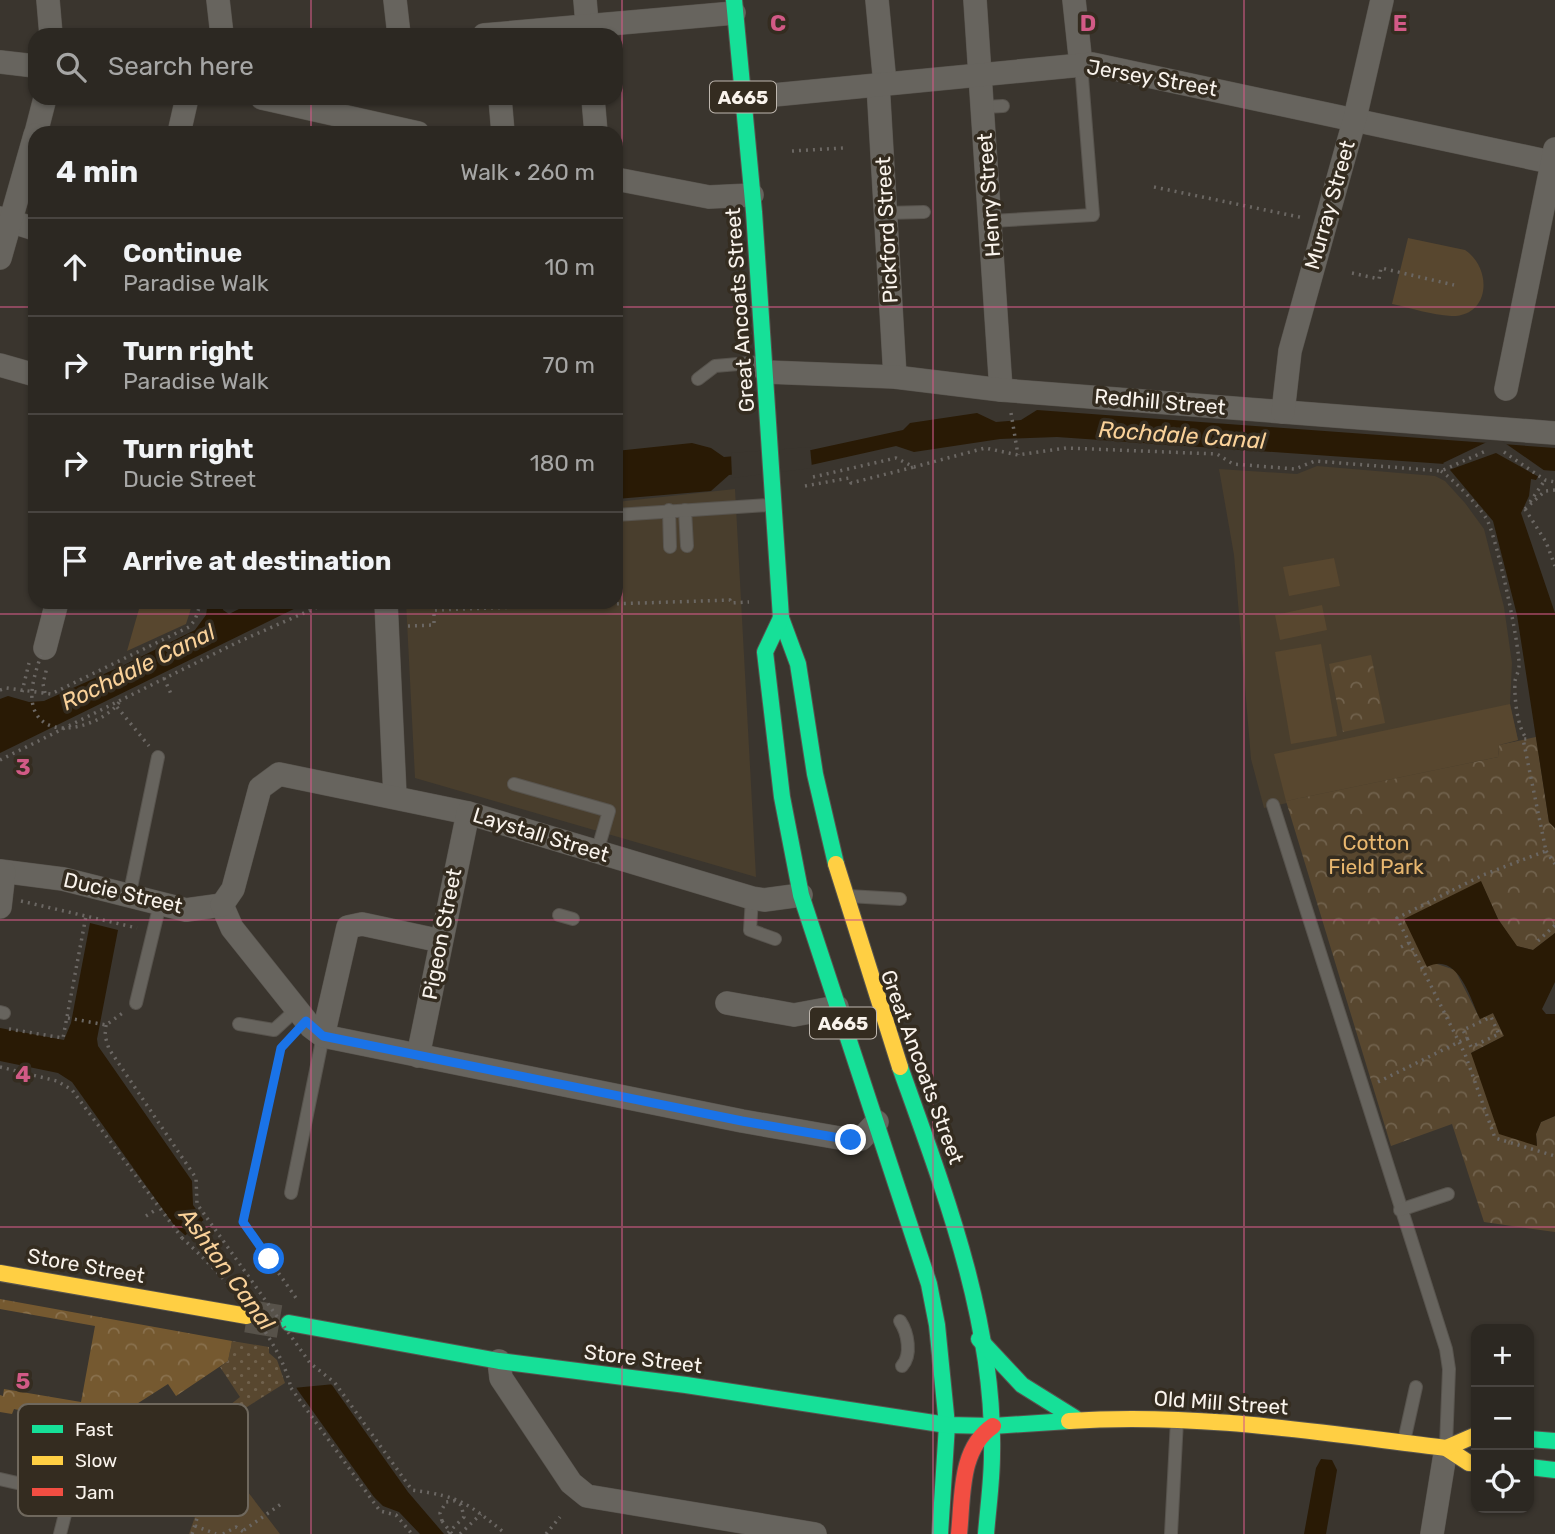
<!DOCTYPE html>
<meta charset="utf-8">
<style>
:root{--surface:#2c2822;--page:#34302a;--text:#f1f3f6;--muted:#a6a6a5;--line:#484440}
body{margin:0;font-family:Rubik,sans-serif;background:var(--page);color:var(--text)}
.controls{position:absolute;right:21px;bottom:21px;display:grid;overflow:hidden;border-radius:14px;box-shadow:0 2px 5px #0004}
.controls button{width:63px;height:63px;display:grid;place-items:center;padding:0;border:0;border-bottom:2px solid var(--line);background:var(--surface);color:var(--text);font:35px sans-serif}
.stop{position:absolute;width:21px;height:21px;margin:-16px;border:5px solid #1a73e8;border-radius:50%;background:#fff}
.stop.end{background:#1a73e8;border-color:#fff;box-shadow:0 2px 7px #0008}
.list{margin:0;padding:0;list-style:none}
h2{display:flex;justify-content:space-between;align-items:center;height:91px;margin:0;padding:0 28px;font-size:30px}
h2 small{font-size:23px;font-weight:400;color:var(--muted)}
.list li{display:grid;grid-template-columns:46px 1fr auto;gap:21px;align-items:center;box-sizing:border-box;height:98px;padding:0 28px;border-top:2px solid var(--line)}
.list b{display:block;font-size:26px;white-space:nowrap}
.list p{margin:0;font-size:23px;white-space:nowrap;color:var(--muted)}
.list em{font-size:23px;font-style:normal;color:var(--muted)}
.icon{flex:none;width:38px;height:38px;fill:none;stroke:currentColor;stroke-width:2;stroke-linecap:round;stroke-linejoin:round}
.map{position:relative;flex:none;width:1555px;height:1534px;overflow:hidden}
.search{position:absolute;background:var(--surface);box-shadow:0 2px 5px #0004;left:28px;top:28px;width:595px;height:77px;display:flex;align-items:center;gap:18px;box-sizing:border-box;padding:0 24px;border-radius:21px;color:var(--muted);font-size:26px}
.panel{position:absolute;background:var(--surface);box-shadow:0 2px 5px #0004;left:28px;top:126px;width:595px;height:483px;border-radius:21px}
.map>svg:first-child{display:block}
</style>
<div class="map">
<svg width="1555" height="1534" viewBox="0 0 1555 1534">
<defs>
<pattern id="grass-dots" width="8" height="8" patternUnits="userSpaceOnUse" patternTransform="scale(1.75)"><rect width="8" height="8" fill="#58472f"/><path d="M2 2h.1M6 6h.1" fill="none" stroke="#71624d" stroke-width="1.8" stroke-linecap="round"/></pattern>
<pattern id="forest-crowns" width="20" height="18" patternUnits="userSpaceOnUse" patternTransform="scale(1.75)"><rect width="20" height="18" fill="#755930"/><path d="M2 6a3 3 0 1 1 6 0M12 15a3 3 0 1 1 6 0" fill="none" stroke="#89714e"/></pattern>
<pattern id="park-crowns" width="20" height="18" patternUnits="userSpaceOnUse" patternTransform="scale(1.75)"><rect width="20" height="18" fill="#58472f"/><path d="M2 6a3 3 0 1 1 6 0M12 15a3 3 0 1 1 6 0" fill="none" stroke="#71624d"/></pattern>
</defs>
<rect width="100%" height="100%" fill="#3a352e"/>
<g fill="#493e2d">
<path d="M1317,466l118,10 10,5 20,22 19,26 20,78 8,56 -2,41 8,36 -19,5 -1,12 -234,51 -13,-49 -17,-204 -15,-86 78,5z"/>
<path d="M735,489l21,388 -341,-99 -9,-176h210v-100z"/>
</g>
<path fill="url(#grass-dots)" d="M232,1341l37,6v6l8,7 8,23 -49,31 -6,-9 10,-8 -20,-30 8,-6z"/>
<path fill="url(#forest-crowns)" d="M0,1299l232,42 -4,20 -52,35 -8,-12 -47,30 9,15 -3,12 -38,-8 2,-7 -19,-5 -2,7 -43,-10 1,-6 -14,-3 -2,5 -12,-2v-17l3,1 1,-7 77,13 14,-76 -95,-17z"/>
<g fill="url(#park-crowns)">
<path d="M1371,655l14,68 -42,9 -14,-68z"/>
<path d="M1536,737l13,85 6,6v105l-22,17 -17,-4 -18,-27 -17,-37 -47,81 21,7 25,49 13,-6 11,23 -33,17 66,92 -1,-11 5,-12 14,-6v116l-71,-10 -32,-98 -61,22 -105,-345 212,-44 1,-12z"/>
</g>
<g fill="#58472f">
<path d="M1408,238l57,12c28,19 25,67 -14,66 -19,-1 -40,-8 -59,-12z"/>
<path d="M1334,558l6,28 -51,10 -6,-29z"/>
<path d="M141,602h52l-7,22 -59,27z"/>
<path d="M1322,605l5,25 -47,10 -5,-25z"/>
<path d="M1321,644l16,92 -46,8 -16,-92z"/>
<path d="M1510,704l8,36 -19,5 -1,12 -212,44 -12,-47z"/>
<path d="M238,1479l42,55h-91l10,-29z"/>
</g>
<g fill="#291a05">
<path d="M1037,410l518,38v23l-13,-1 -6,10 -5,-1 -2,17 -8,17 34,100v215l-6,-6 -32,-207 -24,-94 -48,-57 -388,-27 -57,2 -86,13 -18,-6 -85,19 -82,10 -18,16 -95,8v-48l76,-8 19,5 13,9 87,-7 92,-20 7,-7 67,-10 19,9 25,-2z"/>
<path d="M208,602h16l-1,8 6,4 24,-12h55l-308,151v-54l8,-3 21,6 15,-1 80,-36 71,-35 11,-15z"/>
<path d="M1481,881l17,38 19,27 16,4 22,-17v49l-13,27 4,5h9v102l-14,6 -5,12 1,12 -38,-12 -28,-81 33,-17 -11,-23 -13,6c-10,-21 -22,-68 -53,-52l-23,-48z"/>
<path d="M90,923l28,7 -21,109 1,7 94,135 1,24 114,160 25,20 76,107 36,42h-24l-21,-22 -16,-6 -9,-9 -77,-108 -10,-26 -71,-99 -42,-39 -102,-143 -14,-9 -58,-12v-33l64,12 7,-17z"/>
<path d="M1321,1459l11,1 5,10 -11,64h-22l12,-66z"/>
</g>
<g fill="#3a352e">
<path d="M1489,441h13l43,30 -6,6 -43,-24 -47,17 -6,-7z"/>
<path d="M810,447l2,21 -80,10 -1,-25z"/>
<path d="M206,1218l107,150 22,16 -42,4 -9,-24 -70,-97 -33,-28z"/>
</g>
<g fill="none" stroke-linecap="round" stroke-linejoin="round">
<path stroke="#57524a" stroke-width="33" stroke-dasharray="33 17" stroke-linecap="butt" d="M247,1316l42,7"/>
<defs>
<g id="lane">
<path d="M984,107l19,-1"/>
<path d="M886,213l38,-1"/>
<path d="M991,221l102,-6 -12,-150"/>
<path d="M698,379l17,-13 46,-4"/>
<path d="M669,510l1,37"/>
<path d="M685,510l2,36"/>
<path d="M616,515l153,-10"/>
<path d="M514,784l95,27 -12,41"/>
<path d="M1273,805l173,544 3,20 -3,77"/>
<path d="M848,896l52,3"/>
<path d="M129,897l29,-140"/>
<path d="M752,898l-2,32 25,9"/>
<path d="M559,915l14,4"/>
<path d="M136,1003l24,-99"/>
<path d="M0,1012l4,1"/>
<path d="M239,1024l35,6 23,-21"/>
<path d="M291,1193l32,-157"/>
<path d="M1400,1210l48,-16"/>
<path d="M900,1321c8,12 12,34 2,45"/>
<path d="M1404,1441l12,-54"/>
<path d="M0,1479l70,16 -10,39"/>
<path d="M1171,1534l6,-114"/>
</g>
<g id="street">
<path d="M48,0l3,35"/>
<path d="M218,0l4,35"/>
<path d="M395,0l4,35"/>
<path d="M585,0l3,35"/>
<path d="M877,0l8,84"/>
<path d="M975,0l26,390"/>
<path d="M1074,0l7,65"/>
<path d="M484,35l250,-22"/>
<path d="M0,62l35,4"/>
<path d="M878,84l17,293"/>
<path d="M262,98l156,35"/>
<path d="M500,98l3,35"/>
<path d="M593,98l3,35"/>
<path d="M743,98l349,-34 463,99"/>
<path d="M36,133l9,-35"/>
<path d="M179,133l8,-35"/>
<path d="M616,179l93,18 43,-2"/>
<path d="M0,218l35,11"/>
<path d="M0,258l35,-123"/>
<path d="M0,365l35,10"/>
<path d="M766,372l129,5 106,13 554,43"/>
<path d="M1506,389l49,-240"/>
<path d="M1283,412l7,-61 65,-233 27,-118"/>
<path d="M386,602l9,194"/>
<path d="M45,648l12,-46"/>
<path d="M0,871l63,8 123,31 36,-5"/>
<path d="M222,905l10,23 79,99 12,9 419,85 109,19 10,-1 16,-17"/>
<path d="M222,905l11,-16 27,-101 19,-14 189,39 284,85 12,2 37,-5"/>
<path d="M0,907l4,-35"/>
<path d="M727,1003l67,12 43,-8"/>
<path d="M323,1036l25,-109 14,-3 79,17"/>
<path d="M418,1056l50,-243"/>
<path d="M499,1361l2,17 70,105 16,13 228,38"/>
<path d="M1432,1534l14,-86"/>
</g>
<g id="fast">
<path d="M734,0l20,212 27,406 17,46 17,110 21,90"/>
<path d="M781,618l-16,34 17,145 19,98 128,389 8,41 10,100 -7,109"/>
<path d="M900,1067c44,123 95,255 92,387 0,27 -4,54 -6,80"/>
<path d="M289,1323l210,38 187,24 261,40 46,1 76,-5"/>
<path d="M979,1339l43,46 53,33"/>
<path d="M1529,1439l26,2"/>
<path d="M1529,1467l26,3"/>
</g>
<g id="slow">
<path d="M836,864l64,203"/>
<path d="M0,1273l247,43"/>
<path d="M1069,1421c126,-9 252,12 377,27l23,15h7"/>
<path d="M1446,1448l30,-13"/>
</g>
<path id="jam" d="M959,1534c4,-37 0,-85 34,-108"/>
</defs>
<use href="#lane" stroke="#58544e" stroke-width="14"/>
<use href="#street" stroke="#58544e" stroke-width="24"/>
<use href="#fast" stroke="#58544e" stroke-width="18"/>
<use href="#slow" stroke="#58544e" stroke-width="18"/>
<use href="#jam" stroke="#58544e" stroke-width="18"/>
<g stroke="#6b6763" stroke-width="3.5" stroke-dasharray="2 5" stroke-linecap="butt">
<path d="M792,151l51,-3"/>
<path d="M1154,187l150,31"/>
<path d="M1352,273l27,6 2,-11 73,17"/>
<path d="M1011,413l7,42"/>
<path d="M1504,452l41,28 10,2"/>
<path d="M1441,471c13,9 37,34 45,47 10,15 34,128 33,148 0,5 -3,10 -4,15 -1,15 2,47 12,58h-4l23,112 -63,24 -86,43 68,136 30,84 60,18"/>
<path d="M813,477l83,-19 18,9 71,-19 33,7 48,-7 151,6 16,10 62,5 20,-8 126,10 47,-21"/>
<path d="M805,486l44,-8 2,5 63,-16"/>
<path d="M1530,502l15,-22"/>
<path d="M1525,509l21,33 9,24"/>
<path d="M1525,509l20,-18 10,-1"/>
<path d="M219,602h21"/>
<path d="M408,626l26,-1v-15l296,-10 1,3 18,-1"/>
<path d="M164,678l7,16"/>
<path d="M0,690l6,-2 45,6 138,-67 6,-7 6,-18"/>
<path d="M22,692l7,-29"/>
<path d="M45,693l-2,-9 4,-17"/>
<path d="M117,707l32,39"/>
<path d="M0,760l238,-118 91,-40"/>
<path d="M1546,851l9,13"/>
<path d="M21,901l116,27"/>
<path d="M1538,941l17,-16"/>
<path d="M1401,947l8,-4"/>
<path d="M68,1018l38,7 18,-13"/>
<path d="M106,1025l-1,11 4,13 87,129 1,26 10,14"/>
<path d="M9,1029l54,9 23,-122"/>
<path d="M284,1044l-41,178 53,76"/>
<path d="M0,1067l57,14 15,9 110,148"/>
<path d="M1378,1082l89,-44 -4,-8 28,-13 8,17 -28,13 -4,-9"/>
<path d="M146,1216l11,-7"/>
<path d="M335,1383l77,107c50,7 55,13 94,44"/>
<path d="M291,1388l89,123 16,4 16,19"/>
<path d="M442,1521l10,13"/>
<path d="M195,1526l21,8"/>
<path d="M244,1530l40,-28"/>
<path d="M192,1534l8,-25 17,-15 -1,-7"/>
<path d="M223,1534l13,-7 11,7"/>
<path d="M460,1534l21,-20"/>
<path d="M546,1534l14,-17"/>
</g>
<use href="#lane" stroke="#67645e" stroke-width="12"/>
<use href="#street" stroke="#67645e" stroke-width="23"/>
<use href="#fast" stroke="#16e098" stroke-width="16"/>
<use href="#slow" stroke="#ffcf43" stroke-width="16"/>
<use href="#jam" stroke="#f24e42" stroke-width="16"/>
<g stroke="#6b6763" stroke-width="3.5" stroke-dasharray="2 5" stroke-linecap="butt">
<path d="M41,655c-5,16 -13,37 -7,54 13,36 75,14 87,-10"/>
<path d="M207,1218l103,145 25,20"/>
<path d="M182,1238c40,36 97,97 109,150"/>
<path d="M442,1521l-2,-8 6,-11 8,-1 7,4 3,12 -17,17"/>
</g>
</g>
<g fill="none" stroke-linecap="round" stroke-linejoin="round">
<path stroke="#1a73e8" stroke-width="9" d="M269,1259l-26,-37 38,-174 25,-27 17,15 419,85 109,19"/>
</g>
<path fill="none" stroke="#d25a86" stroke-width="2" stroke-opacity="0.55" d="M311,0v35M622,0v1534M933,0v1534M1244,0v1534M311,98v35M0,307h35M616,307h939M311,602v932M0,614h1555M0,920h1555M0,1227h1555"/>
<g text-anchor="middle" stroke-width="7" stroke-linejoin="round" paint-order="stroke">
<g fill="#342c20" stroke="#beb7af" stroke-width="2">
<rect x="710" y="81.5" width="66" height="31" rx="5"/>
<rect x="810" y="1007.5" width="66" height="31" rx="5"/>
</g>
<g font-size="19" font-weight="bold" fill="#f9f3ec">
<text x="743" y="104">A665</text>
<text x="843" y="1030">A665</text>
</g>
<g font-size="21" fill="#f9f3ec" stroke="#342c20">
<text transform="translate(1152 78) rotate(10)" y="7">Jersey Street</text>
<text transform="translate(989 195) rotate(-94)" y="7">Henry Street</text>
<text transform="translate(1330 205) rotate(-74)" y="7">Murray Street</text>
<text transform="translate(887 230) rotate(-93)" y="7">Pickford Street</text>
<text transform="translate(740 310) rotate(-94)" y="7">Great Ancoats Street</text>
<text transform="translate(1160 402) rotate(5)" y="7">Redhill Street</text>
<text transform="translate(541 835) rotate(17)" y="7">Laystall Street</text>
<text transform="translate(123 893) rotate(13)" y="7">Ducie Street</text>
<text transform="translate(442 934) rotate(-79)" y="7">Pigeon Street</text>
<text transform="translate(922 1067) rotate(70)" y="7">Great Ancoats Street</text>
<text transform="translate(86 1266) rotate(10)" y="7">Store Street</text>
<text transform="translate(643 1359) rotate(7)" y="7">Store Street</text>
<text transform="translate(1221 1403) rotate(4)" y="7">Old Mill Street</text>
</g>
<g font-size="21" fill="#e8b76f" stroke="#342c20">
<text x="1376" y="850">Cotton<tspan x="1376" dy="24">Field Park</tspan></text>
</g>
<g font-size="23" font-style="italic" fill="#f9d199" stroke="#342c20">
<text transform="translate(1182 435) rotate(4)" y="8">Rochdale Canal</text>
<text transform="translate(138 667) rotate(-26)" y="8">Rochdale Canal</text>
<text transform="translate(227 1269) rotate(54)" y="8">Ashton Canal</text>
</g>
</g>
<rect x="18" y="1404" width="230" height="112" rx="10" fill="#342c20" stroke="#6f685d" stroke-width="2"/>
<rect x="32" y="1425" width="31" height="8" fill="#16e098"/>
<rect x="32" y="1456" width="31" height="9" fill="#ffcf43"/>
<rect x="32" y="1488" width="31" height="8" fill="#f24e42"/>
<g font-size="19" fill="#f9f3ec">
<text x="75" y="1436">Fast</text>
<text x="75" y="1467">Slow</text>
<text x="75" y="1499">Jam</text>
</g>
<g font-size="23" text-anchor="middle" font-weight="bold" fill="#d25a86" stroke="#342c20" stroke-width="7" stroke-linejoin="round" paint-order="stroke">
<text x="778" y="31">C</text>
<text x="1088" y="31">D</text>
<text x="1400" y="31">E</text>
<text x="23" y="775">3</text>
<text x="23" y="1082">4</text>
<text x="23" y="1389">5</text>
</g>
</svg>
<div class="controls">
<button>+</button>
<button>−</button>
<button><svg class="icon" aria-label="locate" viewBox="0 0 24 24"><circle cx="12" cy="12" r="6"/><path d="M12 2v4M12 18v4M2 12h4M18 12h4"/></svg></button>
</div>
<div class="stop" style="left:269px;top:1259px"></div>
<div class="stop end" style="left:851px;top:1140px"></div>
<div class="search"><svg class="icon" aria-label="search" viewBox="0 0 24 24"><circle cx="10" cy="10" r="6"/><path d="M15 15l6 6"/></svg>Search here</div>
<section class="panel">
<h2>4 min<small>Walk · 260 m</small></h2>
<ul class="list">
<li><svg class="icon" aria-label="ahead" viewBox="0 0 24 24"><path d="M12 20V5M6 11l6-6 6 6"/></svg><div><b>Continue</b><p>Paradise Walk</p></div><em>10 m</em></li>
<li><svg class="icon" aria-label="right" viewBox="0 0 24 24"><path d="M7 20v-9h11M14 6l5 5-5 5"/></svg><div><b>Turn right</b><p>Paradise Walk</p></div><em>70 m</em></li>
<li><svg class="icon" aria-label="right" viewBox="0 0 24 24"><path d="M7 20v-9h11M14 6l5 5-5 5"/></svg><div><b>Turn right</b><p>Ducie Street</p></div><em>180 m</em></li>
<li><svg class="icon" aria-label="arrive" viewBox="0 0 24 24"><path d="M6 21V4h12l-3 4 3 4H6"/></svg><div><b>Arrive at destination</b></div></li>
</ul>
</section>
</div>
